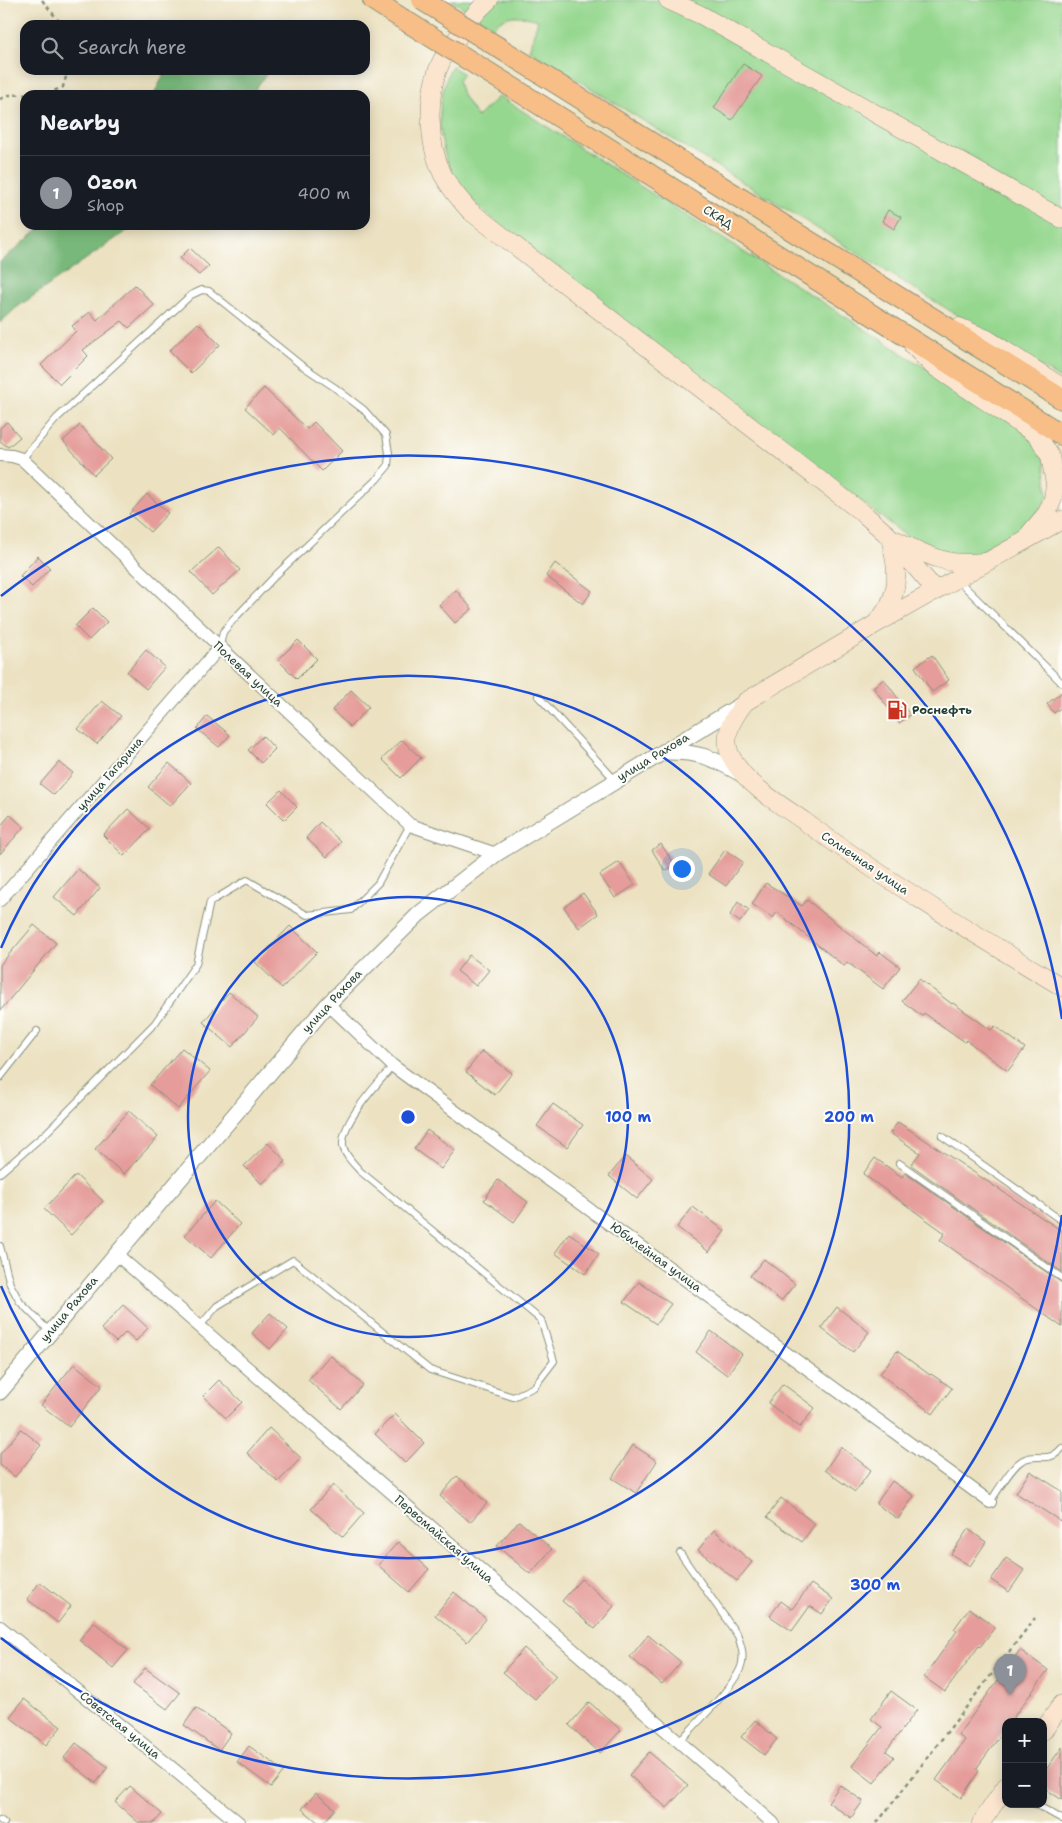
<!DOCTYPE html>
<meta charset="utf-8">
<style>
:root{--surface:#171b24;--page:#242831;--text:#f1f3f6;--muted:#9ea1a6;--line:#363941;--accent:#8c9099}
body{margin:0;font-family:"Shantell Sans",sans-serif;background:var(--page);color:var(--text)}
.controls{position:absolute;right:15px;bottom:15px;display:grid;overflow:hidden;border-radius:10px;box-shadow:0 2px 12px #0003}
.controls button{width:45px;height:45px;display:grid;place-items:center;padding:0;border:0;border-bottom:1px solid var(--line);background:var(--surface);color:var(--text);font:25px sans-serif}
.you{position:absolute;left:681px;top:868px;width:18px;height:18px;margin:-12px;border:4px solid #fff;border-radius:50%;background:#1a73e8;box-shadow:0 0 0 8px #1a73e833}
.badge{display:grid;place-items:center;width:32px;height:32px;border-radius:50%;background:var(--accent);color:#fff;font-size:16px;font-weight:700}
.pin{position:absolute;translate:-50% -41px;filter:drop-shadow(0 1px 2px #0008)}
.pin::after{content:'';position:absolute;top:26px;width:18px;height:15px;background:inherit;clip-path:polygon(0 0,100% 0,50% 100%)}
.list{margin:0;padding:0;list-style:none}
h2{display:flex;justify-content:space-between;align-items:center;height:65px;margin:0;padding:0 20px;font-size:21px}
h2 small{font-size:16px;font-weight:400;color:var(--muted)}
.list li{display:grid;grid-template-columns:32px 1fr auto;gap:15px;align-items:center;box-sizing:border-box;height:75px;padding:0 20px;border-top:1px solid var(--line)}
.list b{display:block;font-size:19px;white-space:nowrap}
.list p{margin:0;font-size:16px;white-space:nowrap;color:var(--muted)}
.list em{font-size:16px;font-style:normal;color:var(--muted)}
.icon{flex:none;width:28px;height:28px;fill:none;stroke:currentColor;stroke-width:2;stroke-linecap:round;stroke-linejoin:round}
.map{position:relative;flex:none;width:1062px;height:1823px;overflow:hidden}
.search{position:absolute;background:var(--surface);box-shadow:0 2px 12px #0003;left:20px;top:20px;width:350px;height:55px;display:flex;align-items:center;gap:12px;box-sizing:border-box;padding:0 18px;border-radius:15px;color:var(--muted);font-size:19px}
.panel{position:absolute;background:var(--surface);box-shadow:0 2px 12px #0003;left:20px;top:90px;width:350px;height:140px;border-radius:15px}
.map>svg:first-child{display:block}
</style>
<div class="map">
<svg width="1062" height="1823" viewBox="0 0 1062 1823">
<rect width="100%" height="100%" fill="#fdfcf7"/>
<filter id="ink" filterUnits="userSpaceOnUse"><feTurbulence type="fractalNoise" baseFrequency=".02" numOctaves="2"/><feDisplacementMap in="SourceGraphic" scale="10" xChannelSelector="R" yChannelSelector="G"/><feConvolveMatrix kernelMatrix="1 2 1 2 8 2 1 2 1" color-interpolation-filters="sRGB"/></filter>
<filter id="wash" filterUnits="userSpaceOnUse"><feTurbulence type="fractalNoise" baseFrequency=".0096" numOctaves="4" result="noise"/><feDisplacementMap in="SourceGraphic" scale="20" xChannelSelector="R" yChannelSelector="G"/><feGaussianBlur stdDeviation="1.12" result="paint"/><feColorMatrix in="noise" values="0 0 0 0 0 0 0 0 0 0 0 0 0 0 0 0 0 1.4 0 .05"/><feComposite in="paint" operator="in"/></filter>
<g filter="url(#wash)">
<rect width="100%" height="100%" fill="#ece2c2"/>
<g fill="#95d78f" stroke="#5a8a62">
<path d="M451,0h611v380l-533,-330 9,-30c-19,-5 -30,-8 -45,7z"/>
<path d="M452,66l11,8 -5,7 3,11 16,25 22,-21 527,336 18,26 4,39 -22,32 -40,25 -36,4 -40,-19 -408,-312c-19,-16 -40,-33 -51,-56 -15,-33 -15,-73 1,-105z"/>
</g>
<g fill="#78b87a" stroke="#4c7a57">
<path d="M166,70h103l-18,25h-97z"/>
<path d="M44,225h91l-119,83 -16,15v-61z"/>
</g>
<g id="blocks">
<g fill="#e59c9a">
<path d="M743,64l19,12 -30,44 -18,-12z"/>
<path d="M888,210l13,7 -7,12 -12,-8z"/>
<path d="M190,248l19,18 -10,9 -19,-17z"/>
<path d="M135,285l19,20 -25,23 -7,-7 -39,29 5,6 -28,28 -19,-19 35,-34 -4,-5 18,-14 7,8z"/>
<path d="M198,323l22,22 -29,28 -22,-22z"/>
<path d="M264,388l43,41 7,-7 28,29 -20,20 -42,-43 -6,7 -29,-27z"/>
<path d="M7,422l13,15 -12,10 -8,-6v-13z"/>
<path d="M80,425l31,34 -17,16 -31,-34z"/>
<path d="M147,494l21,19 -18,19 -21,-18z"/>
<path d="M219,547l21,23 -28,25 -21,-23z"/>
<path d="M38,556l12,12 -18,19 -12,-11z"/>
<path d="M555,563l37,28 -9,13 -37,-28z"/>
<path d="M456,590l16,19 -17,14 -16,-18z"/>
<path d="M93,608l14,14 -18,18 -14,-14z"/>
<path d="M298,640l19,19 -20,20 -19,-19z"/>
<path d="M146,650l19,17 -19,22 -19,-17z"/>
<path d="M932,655l17,25 -17,12 -17,-25z"/>
<path d="M884,679l26,36 -11,8 -26,-36z"/>
<path d="M351,690l18,17 -19,20 -18,-17z"/>
<path d="M1062,692v15l-8,6 -7,-9z"/>
<path d="M102,701l19,15 -24,28 -19,-15z"/>
<path d="M207,716l23,19 -11,12 -22,-18z"/>
<path d="M263,736l12,13 -14,14 -13,-13z"/>
<path d="M402,740l19,18 -20,20 -19,-19z"/>
<path d="M59,762l14,11 -19,22 -14,-11z"/>
<path d="M169,763l22,20 -21,23 -22,-19z"/>
<path d="M281,790l16,17 -13,13 -17,-17z"/>
<path d="M128,809l22,20 -26,27 -21,-21z"/>
<path d="M10,815l14,12 -24,27v-27z"/>
<path d="M320,822l21,20 -14,15 -21,-19z"/>
<path d="M661,844l14,21 -10,6 -13,-21z"/>
<path d="M725,850l18,12 -17,24 -18,-12z"/>
<path d="M619,862l16,23 -20,13 -15,-23z"/>
<path d="M78,869l22,19 -23,28 -23,-19z"/>
<path d="M766,883l36,23 5,-6 70,56 3,-4 20,15 -17,22 -36,-27 -3,4 -67,-54 -4,6 -21,-14z"/>
<path d="M583,893l15,21 -19,14 -15,-21z"/>
<path d="M738,902l11,8 -9,12 -10,-7z"/>
<path d="M34,925l22,18 -56,68v-46z"/>
<path d="M290,926l27,26 -35,36 -27,-26z"/>
<path d="M469,955l20,15 -13,16 -19,-15z"/>
<path d="M919,979l33,25 1,-1 38,27 4,-4 30,22 -17,23 -42,-31 -1,2 -41,-29 -2,3 -20,-15z"/>
<path d="M229,992l29,25 -26,30 -29,-25z"/>
<path d="M182,1048l28,23 -32,38 -28,-24z"/>
<path d="M482,1051l30,22 -17,22 -29,-23z"/>
<path d="M553,1104l30,21 -16,22 -30,-21z"/>
<path d="M129,1111l29,26 -34,37 -29,-25z"/>
<path d="M898,1122l164,109v41l-151,-107 9,-12 -30,-20z"/>
<path d="M427,1130l28,20 -14,19 -27,-20z"/>
<path d="M268,1143l18,18 -24,23 -18,-18z"/>
<path d="M625,1156l28,23 -16,20 -28,-23z"/>
<path d="M875,1158l27,19 3,-4 157,110v44l-122,-87 5,-7 -82,-59z"/>
<path d="M76,1175l27,26 -32,34 -27,-26z"/>
<path d="M498,1180l30,22 -14,20 -30,-22z"/>
<path d="M215,1201l25,23 -29,34 -26,-23z"/>
<path d="M693,1207l32,24 -16,21 -32,-25z"/>
<path d="M569,1233l30,21 -14,20 -30,-21z"/>
<path d="M764,1259l31,25 -14,17 -31,-25z"/>
<path d="M639,1282l32,22 -15,20 -32,-22z"/>
<path d="M123,1305l25,23 -12,13 -10,-9 -10,10 -15,-13z"/>
<path d="M837,1307l32,25 -16,20 -32,-24z"/>
<path d="M270,1313l18,16 -18,20 -18,-16z"/>
<path d="M711,1331l31,23 -15,21 -31,-23z"/>
<path d="M897,1351l33,24 1,-1 21,14 -19,26 -53,-40z"/>
<path d="M330,1355l33,30 -22,24 -33,-29z"/>
<path d="M74,1364l28,22 -33,41 -28,-22z"/>
<path d="M219,1380l23,22 -16,16 -23,-22z"/>
<path d="M783,1384l32,24 -15,19 -32,-24z"/>
<path d="M395,1414l29,29 -19,20 -30,-29z"/>
<path d="M269,1428l32,30 -23,24 -31,-29z"/>
<path d="M21,1429l20,16 -26,32 -15,-12v-11z"/>
<path d="M633,1445l24,16 -21,32 -24,-15z"/>
<path d="M841,1447l30,23 -16,22 -30,-22z"/>
<path d="M1030,1471l32,20v31l-46,-29z"/>
<path d="M457,1476l30,27 -17,19 -30,-26z"/>
<path d="M892,1481l22,15 -16,23 -22,-15z"/>
<path d="M333,1485l31,28 -21,24 -32,-28z"/>
<path d="M781,1498l34,26 -13,18 -35,-25z"/>
<path d="M519,1521l33,28 -22,25 -33,-28z"/>
<path d="M968,1529l18,13 -16,24 -19,-12z"/>
<path d="M714,1530l38,32 -15,19 -39,-31z"/>
<path d="M398,1542l31,27 -20,23 -31,-27z"/>
<path d="M1006,1558l18,12 -15,22 -18,-12z"/>
<path d="M581,1579l33,27 -19,23 -33,-28z"/>
<path d="M40,1582l31,24 -13,17 -31,-24z"/>
<path d="M811,1584l22,15 -11,15 -12,-8 -18,25 -22,-15 11,-15 11,8z"/>
<path d="M454,1592l32,27 -19,23 -32,-27z"/>
<path d="M969,1608l26,19 -15,20 -1,-1 -34,46 -21,-15 33,-46 -3,-2z"/>
<path d="M94,1622l34,28 -15,18 -34,-28z"/>
<path d="M648,1635l33,27 -19,22 -32,-27z"/>
<path d="M524,1648l32,28 -21,23 -32,-27z"/>
<path d="M1020,1650l28,20 -38,52h-4v6l-30,41 3,2 -18,27 -25,-18 29,-40 -7,-5z"/>
<path d="M145,1668l35,25 -13,16 -34,-25z"/>
<path d="M891,1691l26,19 -31,41 8,6 -20,26 -22,-17 30,-39 -11,-8z"/>
<path d="M24,1699l37,28 -15,18 -36,-28z"/>
<path d="M589,1702l32,28 -21,23 -31,-28z"/>
<path d="M196,1708l35,25 -12,17 -35,-25z"/>
<path d="M755,1720l22,19 -13,16 -23,-18z"/>
<path d="M76,1743l32,24 -12,16 -32,-25z"/>
<path d="M249,1746l35,25 -13,16 -34,-25z"/>
<path d="M1062,1747v53l-19,-13v-13z"/>
<path d="M649,1752l39,33 -21,23 -38,-33z"/>
<path d="M840,1785l23,16 -12,17 -23,-16z"/>
<path d="M130,1786l32,28 -8,9h-15l-24,-21z"/>
<path d="M316,1793l19,16 -12,14h-4l-17,-14z"/>
</g>
</g>
</g>
<g filter="url(#ink)">
<use href="#blocks" fill-opacity="0" stroke="#86907b" stroke-width="1"/>
<g fill="none" stroke-linecap="round" stroke-linejoin="round">
<defs>
<g id="service">
<path d="M22,459l35,-41 134,-123 11,-5 7,1 92,74 33,22 30,23 22,25 3,18 -1,13 -11,13 -101,96 -42,44 -11,13 -3,14"/>
<path d="M958,580l104,103"/>
<path d="M538,696l77,84"/>
<path d="M0,1078l37,-47"/>
<path d="M942,1136l120,85"/>
<path d="M899,1163l163,115"/>
<path d="M0,1173l45,-39 110,-111 41,-59 14,-62 37,-22 60,35 44,-5 27,-27 32,-58"/>
<path d="M0,1246l10,38 10,18 30,30"/>
<path d="M200,1326l17,-20 76,-46 137,110 83,27 21,-10 20,-26 -13,-41 -181,-149c-6,-7 -16,-16 -17,-26 -2,-23 35,-62 50,-79"/>
<path d="M990,1502c8,-11 23,-39 35,-43 15,-6 23,5 37,-11"/>
<path d="M679,1742c15,-16 60,-60 63,-79 2,-10 -1,-17 -4,-27l-58,-83"/>
<path d="M1035,1804l27,15"/>
<path d="M0,1820l4,3"/>
</g>
<g id="minor">
<path d="M0,455l12,1 10,3 198,188 190,178 86,29"/>
<path d="M0,900l220,-253"/>
<path d="M328,1004l65,62 597,436"/>
<path d="M116,1254l657,569"/>
<path d="M0,1627l239,196"/>
</g>
<g id="tertiary">
<path d="M663,752c36,-1 50,6 80,23"/>
<path d="M0,1392l328,-388 91,-90 77,-60 248,-151"/>
</g>
<g id="secondary">
<path d="M489,0c-15,13 -25,28 -36,44 -4,5 -8,10 -11,16 -16,32 -15,83 1,115 7,13 17,25 27,36l394,303 25,22 47,55"/>
<path d="M668,0l33,15 361,204"/>
<path d="M959,327l28,12 75,48"/>
<path d="M913,346l19,19 106,71 12,20 5,28 -2,15 -6,14 -17,20"/>
<path d="M1062,520l-188,105 -129,77c-13,17 -25,37 -12,58 14,25 48,45 71,61 83,60 171,113 258,166"/>
<path d="M896,540c30,15 53,27 87,22"/>
<path d="M877,622c23,-25 22,-49 14,-80"/>
<path d="M1043,1731l19,-27"/>
<path d="M981,1823l25,-37"/>
</g>
<g id="trunk">
<path d="M373,0l28,18"/>
<path d="M522,62l540,337"/>
<path d="M507,84l555,351"/>
</g>
</defs>
<use href="#service" stroke="#86907b" stroke-width="8"/>
<use href="#minor" stroke="#86907b" stroke-width="14"/>
<use href="#tertiary" stroke="#86907b" stroke-width="17"/>
<use href="#secondary" stroke="#86907b" stroke-width="19"/>
<use href="#trunk" stroke="#86907b" stroke-width="22"/>
<g stroke="#86907b" stroke-width="2.5" stroke-dasharray="4 4" stroke-linecap="butt">
<path d="M42,0l20,25"/>
<path d="M0,99l9,-4 38,-1 16,-7 5,-17"/>
<path d="M877,1823l158,-205"/>
</g>
<use href="#service" stroke="#fff" stroke-width="6"/>
<use href="#minor" stroke="#fff" stroke-width="12"/>
<use href="#tertiary" stroke="#fff" stroke-width="15"/>
<use href="#secondary" stroke="#fce5cf" stroke-width="18"/>
<use href="#trunk" stroke="#f7be87" stroke-width="20"/>
<defs>
<g id="trunk-bridge">
<path d="M422,0l100,62"/>
<path d="M401,18l106,66"/>
</g>
</defs>
<use href="#trunk-bridge" stroke="#86907b" stroke-width="22" stroke-linecap="butt"/>
<use href="#trunk-bridge" stroke="#f7be87" stroke-width="20"/>
</g>
</g>
<g fill="none" stroke="#1d4ed8" stroke-width="2.5">
<circle cx="408" cy="1117" r="220"/>
<path d="M1 948A441 441 0 1 1 1 1286"/>
<path d="M1062 1215A661 661 0 0 1 1 1638M1 596A661 661 0 0 1 1062 1019"/>
</g>
<defs>
<symbol id="fuel-bare" viewBox="-9 -9 18 18"><path d="M-5.5-6h7V0h2V4h1.3V-2.5L3-4.5l.8-.8L6-3V5H2.5V1h-1V6h-7ZM-4.2-4.7v3.2H.2V-4.7Z" fill="#c8321e" stroke="#fdfcf7" stroke-width="2.5" paint-order="stroke"/></symbol>
</defs>
<g fill-rule="evenodd">
<use href="#fuel-bare" x="883" y="696" width="28" height="28"/>
</g>
<g text-anchor="middle" stroke-width="4" stroke-linejoin="round" paint-order="stroke">
<g font-size="12" fill="#1f3d34" stroke="#fdfcf7">
<text transform="translate(718 217) rotate(32)" y="4">СКАД</text>
<text transform="translate(248 674) rotate(43)" y="4">Полевая улица</text>
<text transform="translate(653 757) rotate(-31)" y="4">улица Рахова</text>
<text transform="translate(110 774) rotate(-49)" y="4">улица Гагарина</text>
<text transform="translate(865 863) rotate(34)" y="4">Солнечная улица</text>
<text transform="translate(332 1001) rotate(-47)" y="4">улица Рахова</text>
<text transform="translate(656 1257) rotate(36)" y="4">Юбилейная улица</text>
<text transform="translate(69 1309) rotate(-50)" y="4">улица Рахова</text>
<text transform="translate(444 1539) rotate(41)" y="4">Первомайская улица</text>
<text transform="translate(120 1725) rotate(39)" y="4">Советская улица</text>
</g>
<g font-size="12" font-weight="bold" fill="#1f3d34" stroke="#fdfcf7" text-anchor="start">
<text x="912" y="714">Роснефть</text>
</g>
</g>
<circle cx="408" cy="1117" r="8" fill="#1d4ed8" stroke="#fdfcf7" stroke-width="2.5"/>
<g font-size="15" text-anchor="middle" font-weight="bold" fill="#1d4ed8" stroke="#fdfcf7" stroke-width="4" stroke-linejoin="round" paint-order="stroke">
<text x="628" y="1122">100 m</text>
<text x="849" y="1122">200 m</text>
<text x="875" y="1590">300 m</text>
</g>
</svg>
<div class="controls">
<button>+</button>
<button>−</button>
</div>
<div class="you"></div>
<div class="pin badge" style="left:1010px;top:1695px">1</div>
<div class="search"><svg class="icon" aria-label="search" viewBox="0 0 24 24"><circle cx="10" cy="10" r="6"/><path d="M15 15l6 6"/></svg>Search here</div>
<section class="panel">
<h2>Nearby<small></small></h2>
<ul class="list">
<li><span class="badge">1</span><div><b>Ozon</b><p>Shop</p></div><em>400 m</em></li>
</ul>
</section>
</div>
